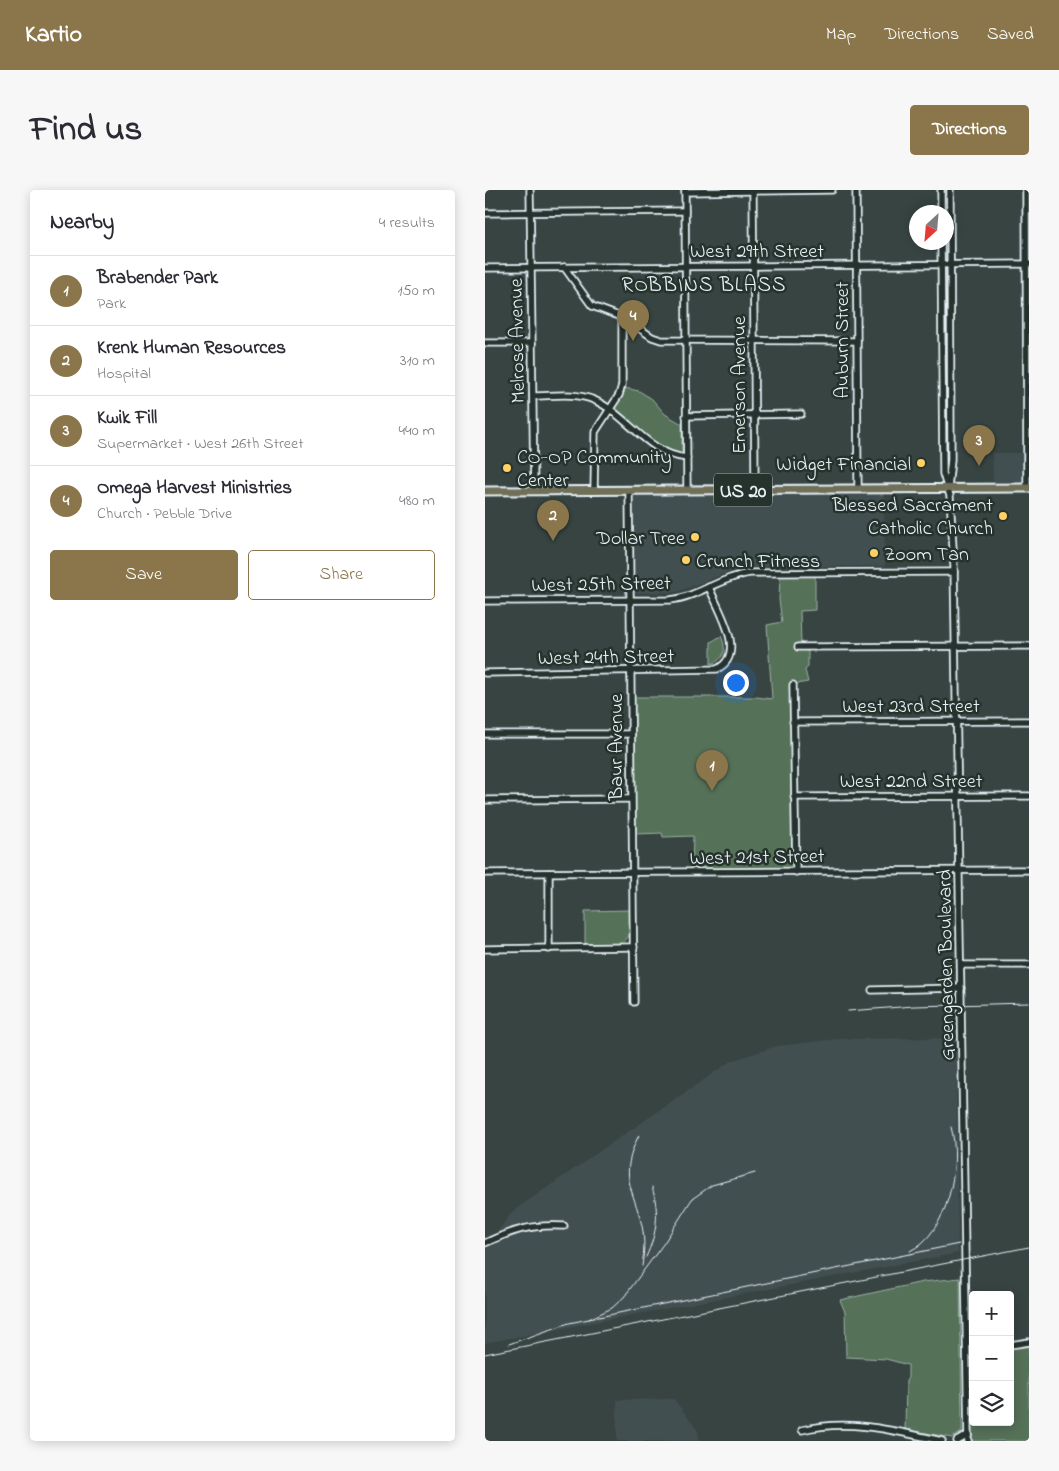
<!DOCTYPE html>
<meta charset="utf-8">
<style>
:root{--surface:#fff;--page:#f7f7f7;--text:#2b2b33;--muted:#7c7c81;--line:#e1e1e2;--accent:#8a764a}
body{margin:0;font-family:"Indie Flower",sans-serif;background:var(--page);color:var(--text)}
.controls{position:absolute;right:15px;bottom:15px;display:grid;overflow:hidden;border-radius:5px;box-shadow:0 2px 12px #0003}
.controls button{width:45px;height:45px;display:grid;place-items:center;padding:0;border:0;border-bottom:1px solid var(--line);background:var(--surface);color:var(--text);font:25px sans-serif}
.compass{position:absolute;left:424px;top:15px;width:45px;height:45px;border-radius:50%;background:var(--surface);box-shadow:0 2px 12px #0003;rotate:206deg}
.you{position:absolute;left:250px;top:492px;width:18px;height:18px;margin:-12px;border:4px solid #fff;border-radius:50%;background:#1a73e8;box-shadow:0 0 0 8px #1a73e833}
.badge{display:grid;place-items:center;width:32px;height:32px;border-radius:50%;background:var(--accent);color:#fff;font-size:16px;font-weight:700}
.pin{position:absolute;translate:-50% -41px;filter:drop-shadow(0 1px 2px #0008)}
.pin::after{content:'';position:absolute;top:26px;width:18px;height:15px;background:inherit;clip-path:polygon(0 0,100% 0,50% 100%)}
.list{margin:0;padding:0;list-style:none}
h2{display:flex;justify-content:space-between;align-items:center;height:65px;margin:0;padding:0 20px;font-size:21px}
h2 small{font-size:16px;font-weight:400;color:var(--muted)}
.list li{display:grid;grid-template-columns:32px 1fr auto;gap:15px;align-items:center;box-sizing:border-box;height:70px;padding:0 20px;border-top:1px solid var(--line)}
.list b{display:block;font-size:19px;white-space:nowrap}
.list p{margin:0;font-size:16px;white-space:nowrap;color:var(--muted)}
.list em{font-size:16px;font-style:normal;color:var(--muted)}
.actions{display:flex;gap:10px;padding:15px 20px}
.actions a{flex:1;padding:11px 0;border:1px solid var(--accent);border-radius:5px;text-align:center;font-size:18px;color:var(--accent)}
.actions .main{background:var(--accent);color:#fff}
.icon{flex:none;width:28px;height:28px;fill:none;stroke:currentColor;stroke-width:2;stroke-linecap:round;stroke-linejoin:round}
.map{position:relative;flex:none;width:544px;height:1251px;overflow:hidden;border-radius:5px}
header{display:flex;align-items:center;gap:30px;box-sizing:border-box;height:70px;padding:0 25px;background:var(--accent);color:#fff}
header strong{font-size:24px}
nav{display:flex;gap:28px;margin-inline-start:auto;font-size:18px}
.intro{display:flex;align-items:center;justify-content:space-between;box-sizing:border-box;height:120px;padding:0 30px}
h1{margin:0;font-size:35px}
.button{padding:12px 22px;border-radius:5px;background:var(--accent);color:#fff;font-size:18px;font-weight:700}
main{display:flex;gap:30px;padding:0 30px}
aside{flex:1;background:var(--surface);border-radius:5px;box-shadow:0 2px 12px #0003}
.map>svg:first-child{display:block}
</style>
<header>
<strong>Kartio</strong>
<nav><a>Map</a><a>Directions</a><a>Saved</a></nav>
</header>
<div class="intro"><h1>Find us</h1><a class="button">Directions</a></div>
<main>
<aside>
<h2>Nearby<small>4 results</small></h2>
<ul class="list">
<li><span class="badge">1</span><div><b>Brabender Park</b><p>Park</p></div><em>150 m</em></li>
<li><span class="badge">2</span><div><b>Krenk Human Resources</b><p>Hospital</p></div><em>310 m</em></li>
<li><span class="badge">3</span><div><b>Kwik Fill</b><p>Supermarket · West 26th Street</p></div><em>440 m</em></li>
<li><span class="badge">4</span><div><b>Omega Harvest Ministries</b><p>Church · Pebble Drive</p></div><em>480 m</em></li>
</ul>
<div class="actions"><a class="main">Save</a><a>Share</a></div>
</aside>
<div class="map">
<svg width="544" height="1251" viewBox="0 0 544 1251">
<rect width="100%" height="100%" fill="#374442"/>
<filter id="ink" filterUnits="userSpaceOnUse"><feTurbulence type="fractalNoise" baseFrequency=".02" numOctaves="2"/><feDisplacementMap in="SourceGraphic" scale="10" xChannelSelector="R" yChannelSelector="G"/><feConvolveMatrix kernelMatrix="1 2 1 2 8 2 1 2 1" color-interpolation-filters="sRGB"/></filter>
<g filter="url(#ink)">
<g fill="#434f51">
<path d="M507,263h32l-1,29h-30z"/>
<path d="M399,304l1,72 -135,1 -22,5 -51,20 -43,1 -1,-97z"/>
<path d="M471,848l2,215 -473,90v-95l28,-37 218,-150 46,-15 60,-7z"/>
<path d="M189,1209l24,32 1,10h-82v-41z"/>
</g>
<g fill="#547159" stroke="#9eb1a8">
<path d="M139,198l15,3 13,8 13,15 17,10v30c-19,2 -52,-32 -67,-43l-1,-4z"/>
<path d="M295,385h35v35l-15,1 1,33 -3,1 1,5 9,1v16l-3,3 3,12 -18,3 3,181 -4,3 -97,1 1,-34 -30,1 -1,-4 -27,1 -2,-63 1,-74h122l16,2 -5,-74 15,-3 -3,-22z"/>
<path d="M236,446c6,13 4,23 -10,28v-22z"/>
<path d="M145,720l-1,26 -7,8 -37,1v-34z"/>
<path d="M475,1088l2,154 -10,6 -47,-9 1,-48 2,-3v-13l-22,-6 -40,-2 -1,-45 -5,-12 83,-18z"/>
<path d="M544,1155v96h-57l1,-84v65h37v-74z"/>
</g>
<g fill="none" stroke-linecap="round" stroke-linejoin="round">
<defs>
<g id="minor">
<path d="M45,0l4,301"/>
<path d="M200,0l2,300"/>
<path d="M268,0l2,300"/>
<path d="M371,0l2,299"/>
<path d="M456,0v22"/>
<path d="M541,0l1,298"/>
<path d="M200,2l147,-2"/>
<path d="M0,23l200,-2"/>
<path d="M456,52l2,232 7,22 4,70 14,875"/>
<path d="M79,77l28,39 32,12 28,19 9,3 196,1"/>
<path d="M0,78l544,-4"/>
<path d="M0,153h47"/>
<path d="M48,206c20,0 42,-4 61,4 34,15 54,55 93,58"/>
<path d="M201,226l115,-2"/>
<path d="M463,298l3,-28 -1,-270"/>
<path d="M144,300l5,512"/>
<path d="M109,301l1,-59 24,-37 3,-10v-68"/>
<path d="M0,411l185,-1c28,-3 51,-23 80,-27l204,-1"/>
<path d="M313,457l231,-1"/>
<path d="M0,483l232,-4c31,-15 1,-59 -8,-82"/>
<path d="M308,495l3,187"/>
<path d="M308,532l236,-1"/>
<path d="M0,544h146"/>
<path d="M309,607l235,-1"/>
<path d="M0,610l146,-1"/>
<path d="M0,683l544,-3"/>
<path d="M64,683v76"/>
<path d="M0,759l149,-2"/>
<path d="M476,775h68"/>
<path d="M387,800l89,-2"/>
<path d="M0,1053c29,-13 46,-19 79,-17"/>
<path d="M525,1155l19,-3"/>
<path d="M317,1240c47,-12 94,1 140,11"/>
<path d="M472,1251l11,-6"/>
</g>
<path id="major" d="M0,301l544,-3"/>
</defs>
<use href="#minor" stroke="#e8f1f8" stroke-width="9"/>
<use href="#major" stroke="#e8f1f8" stroke-width="11"/>
<use href="#minor" stroke="#26332d" stroke-width="5.5"/>
<use href="#major" stroke="#706f59" stroke-width="7"/>
<g stroke="#e8f1f8" stroke-width="1">
<path d="M363,821l66,-5 115,-3"/>
<path d="M154,945c-21,42 -6,52 3,91 3,14 2,27 0,40"/>
<path d="M425,1061c38,-18 52,-86 41,-124"/>
<path d="M161,1067c11,-24 14,-44 6,-70"/>
<path d="M104,1129l370,-75"/>
<path d="M24,1154l60,-21 20,-4 23,-11 12,-11 40,-54 28,-44 20,-14 43,-12"/>
<path d="M0,1164l544,-107"/>
</g>
</g>
</g>
<g fill="#ffd166" stroke="#26332d" stroke-width="2">
<circle cx="436" cy="273" r="5"/>
<circle cx="22" cy="278" r="5"/>
<circle cx="518" cy="326" r="5"/>
<circle cx="210" cy="347" r="5"/>
<circle cx="389" cy="363" r="5"/>
<circle cx="201" cy="370" r="5"/>
</g>
<g text-anchor="middle" stroke-width="5" stroke-linejoin="round" paint-order="stroke">
<rect fill="#26332d" stroke="#aeb8bb" stroke-width="1" x="229" y="283.5" width="58" height="33" rx="4"/>
<g font-size="19" font-weight="bold" fill="#e8f1f8">
<text x="258" y="307">US 20</text>
</g>
<g font-size="20" fill="#e8f1f8" stroke="#26332d">
<text x="272" y="67">West 29th Street</text>
<text transform="translate(356 150) rotate(-90)" y="7">Auburn Street</text>
<text transform="translate(31 151) rotate(-91)" y="7">Melrose Avenue</text>
<text transform="translate(253 195) rotate(-90)" y="7">Emerson Avenue</text>
<text transform="translate(116 393) rotate(-1)" y="7">West 25th Street</text>
<text transform="translate(121 466) rotate(-1)" y="7">West 24th Street</text>
<text x="426" y="522">West 23rd Street</text>
<text transform="translate(130 557) rotate(-90)" y="7">Baur Avenue</text>
<text x="426" y="597">West 22nd Street</text>
<text transform="translate(272 666) rotate(-1)" y="7">West 21st Street</text>
<text transform="translate(460 775) rotate(-91)" y="7">Greengarden Boulevard</text>
</g>
<g font-size="20" fill="#e8f1f8" stroke="#26332d" text-anchor="start">
<text x="32" y="273">CO-OP Community<tspan x="32" dy="23">Center</tspan></text>
<text x="426" y="280" text-anchor="end">Widget Financial</text>
<text x="508" y="321" text-anchor="end">Blessed Sacrament<tspan x="508" dy="23">Catholic Church</tspan></text>
<text x="200" y="354" text-anchor="end">Dollar Tree</text>
<text x="399" y="370">Zoom Tan</text>
<text x="211" y="377">Crunch Fitness</text>
</g>
<g font-size="21" letter-spacing="1" fill="#e8f1f8" stroke="#26332d">
<text x="219" y="101">ROBBINS BLASS</text>
</g>
</g>
</svg>
<div class="controls">
<button>+</button>
<button>−</button>
<button><svg class="icon" aria-label="layers" viewBox="0 0 24 24"><path d="M12 4l9 5-9 5-9-5zM3 14l9 5 9-5"/></svg></button>
</div>
<svg class="compass" viewBox="-18 -18 36 36"><path d="M0-13l5 13h-10z" fill="#e53935"/><path d="M0 13l5-13h-10z" fill="#7c7c81"/></svg>
<div class="you"></div>
<div class="pin badge" style="left:227px;top:601px">1</div>
<div class="pin badge" style="left:68px;top:351px">2</div>
<div class="pin badge" style="left:494px;top:276px">3</div>
<div class="pin badge" style="left:148px;top:151px">4</div>
</div>
</main>
